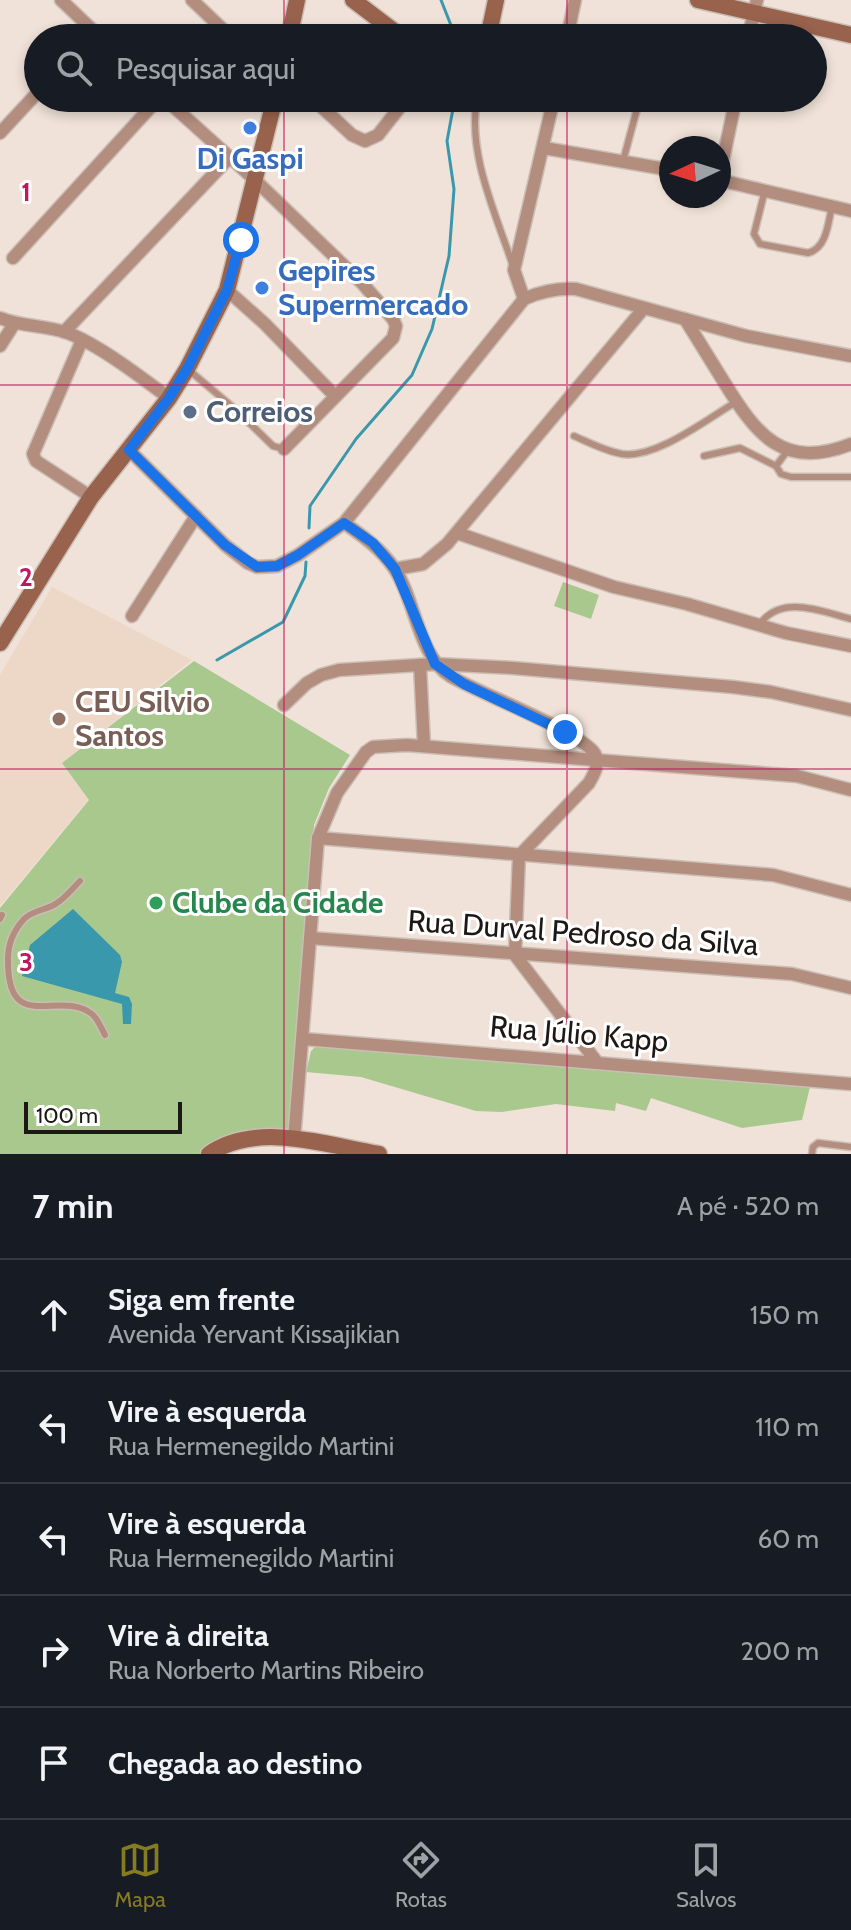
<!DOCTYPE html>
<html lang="pt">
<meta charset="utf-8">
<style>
:root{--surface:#171b24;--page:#242831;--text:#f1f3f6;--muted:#9ea1a6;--line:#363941;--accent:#857b21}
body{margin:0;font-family:Cabin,sans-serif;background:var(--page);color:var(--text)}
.compass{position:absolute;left:659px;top:136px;width:72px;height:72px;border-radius:50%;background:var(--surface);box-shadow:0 4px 12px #0003;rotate:266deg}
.scale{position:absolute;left:24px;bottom:20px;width:158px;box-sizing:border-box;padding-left:8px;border:4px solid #1d1815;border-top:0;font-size:22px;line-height:28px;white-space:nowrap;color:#1d1815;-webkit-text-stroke:6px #fff;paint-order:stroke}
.stop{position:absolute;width:24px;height:24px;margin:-18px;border:6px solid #1a73e8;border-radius:50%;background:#fff}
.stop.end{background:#1a73e8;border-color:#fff;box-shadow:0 2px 8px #0008}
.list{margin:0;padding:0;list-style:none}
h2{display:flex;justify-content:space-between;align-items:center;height:104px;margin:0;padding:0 32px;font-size:34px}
h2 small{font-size:26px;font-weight:400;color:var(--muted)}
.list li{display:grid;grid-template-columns:52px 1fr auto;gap:24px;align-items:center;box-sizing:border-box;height:112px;padding:0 32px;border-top:2px solid var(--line)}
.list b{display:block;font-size:30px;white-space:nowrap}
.list p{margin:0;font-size:26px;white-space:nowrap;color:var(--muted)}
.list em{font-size:26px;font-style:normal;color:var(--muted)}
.icon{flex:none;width:44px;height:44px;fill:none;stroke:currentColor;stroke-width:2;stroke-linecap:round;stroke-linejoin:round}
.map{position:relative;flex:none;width:851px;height:1154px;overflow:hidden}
.search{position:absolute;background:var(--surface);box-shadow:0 4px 12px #0003;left:24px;right:24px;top:24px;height:88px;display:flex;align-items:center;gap:20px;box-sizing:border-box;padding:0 28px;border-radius:44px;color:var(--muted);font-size:30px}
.sheet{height:664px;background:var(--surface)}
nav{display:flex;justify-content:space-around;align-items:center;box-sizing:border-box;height:112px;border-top:2px solid var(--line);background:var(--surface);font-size:22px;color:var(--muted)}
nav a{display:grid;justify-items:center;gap:4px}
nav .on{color:var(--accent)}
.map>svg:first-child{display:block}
</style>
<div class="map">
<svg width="851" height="1154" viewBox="0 0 851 1154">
<rect width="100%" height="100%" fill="#f0e2d8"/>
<path fill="#edd8c8" d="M52,587l140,73 -130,103 27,36 -89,107v-231z"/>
<g fill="#a9c88e">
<path d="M563,582l36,13 -8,24 -37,-13z"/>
<path d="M194,661l156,94 -21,33 -15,37 -23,307 -75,22h-216v-246l89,-108 -27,-37z"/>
<path d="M316,1046h7l488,37 -9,37 -60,8 -91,-30 -5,13 -30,-8 -1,8 -59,-7 -54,8 -26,-1 -115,-34 -55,-5 5,-21z"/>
</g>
<path fill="#3a98ad" d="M73,909l47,46 2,7 -7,31 14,4 3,7 -1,20h-8l-1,-20 -100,-28 8,-31z"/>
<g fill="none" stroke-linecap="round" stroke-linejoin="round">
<g stroke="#3a98ad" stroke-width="3">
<path d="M441,0l15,38"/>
<path d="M309,528l1,-22 46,-67 56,-64 20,-46 17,-73 5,-67 -7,-48 8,-43"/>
<path d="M217,660l66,-38 22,-46 1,-14"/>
</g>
<defs>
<g id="lane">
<path d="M477,98c-10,56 19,116 36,168"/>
<path d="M623,161l17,-63"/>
<path d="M765,190l-11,44 6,10 48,9c19,-5 20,-30 24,-47"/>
<path d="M190,371l45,38 38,37 11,3"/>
<path d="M574,436c16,7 31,15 48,18 34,5 85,-35 114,-52"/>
<path d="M788,450l-12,16 5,8 10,3h60"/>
<path d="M704,456l36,-8 36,18"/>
<path d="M759,625c22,-31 61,-14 92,-6"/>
<path d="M80,881c-7,7 -14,16 -23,22 -10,7 -24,7 -33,16 -11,12 -16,24 -16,40 -1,78 51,29 84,55 6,5 9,14 13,21"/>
<path d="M0,919l2,-4"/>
<path d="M812,1154l1,-7 5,-4 33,4"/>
</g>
<g id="street">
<path d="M61,0l40,38"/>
<path d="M192,0l40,38"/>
<path d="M567,38l8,-38"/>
<path d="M748,38l9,-38"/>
<path d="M164,98l90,81 109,105 30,35 3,7 -3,12 -109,111"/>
<path d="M312,98l40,37 13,6 13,-6 29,-37"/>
<path d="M0,133l38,-41"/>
<path d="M544,148l127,22"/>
<path d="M719,179l17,-81"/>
<path d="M719,180l132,31"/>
<path d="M13,258l146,-160"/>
<path d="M227,290l38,34 70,72"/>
<path d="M524,299l-10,-29 40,-172"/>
<path d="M0,318c22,9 46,7 68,15 31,12 73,44 101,65"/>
<path d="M685,319c13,21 26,42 39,63 32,52 59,89 127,62"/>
<path d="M64,332l165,-174"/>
<path d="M82,340l-49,114 3,7 55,36"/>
<path d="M0,346l14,-22"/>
<path d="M129,450l96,95 23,18 9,4 20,-1 21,-11 46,-32 180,-224c18,-8 33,-11 52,-10l170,47 105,20"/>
<path d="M344,523c19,13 37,26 50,45 21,30 24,88 56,108 28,17 132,56 145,78 5,10 -1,20 -6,29l-70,73 -4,99 81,106"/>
<path d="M457,533l157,54 73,17 99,29 65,13"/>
<path d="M395,569l28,-5 24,-20 197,-236"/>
<path d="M132,616l64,-100"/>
<path d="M420,665l4,81"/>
<path d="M284,705l23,-22 14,-8 18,-5 96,-6 78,4 220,19 38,5 80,18"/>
<path d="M318,838l455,37 78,20"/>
<path d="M310,938l482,36 59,14"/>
<path d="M303,1039l548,45"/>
<path d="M294,1140l24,-302 19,-45 29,-41 7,-5 34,-2 390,31 54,14"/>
</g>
<g id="secondary">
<path d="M353,0l50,38"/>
<path d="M698,0l153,35"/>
<path d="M289,38l8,-38"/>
<path d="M488,38l8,-38"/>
<path d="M0,643l91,-146 78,-99 18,-29 40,-79 48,-192"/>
<path d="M209,1154c48,-33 117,-9 170,0"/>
</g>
</defs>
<use href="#lane" stroke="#cabeb5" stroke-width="9"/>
<use href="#street" stroke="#cabeb5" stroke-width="15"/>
<use href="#secondary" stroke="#cabeb5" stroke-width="19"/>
<use href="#lane" stroke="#b38d7e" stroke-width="6"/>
<use href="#street" stroke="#b38d7e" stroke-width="12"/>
<use href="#secondary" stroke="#98624c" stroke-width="16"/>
</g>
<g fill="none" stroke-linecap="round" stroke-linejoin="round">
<path stroke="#1a73e8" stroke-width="10" d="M241,240l-14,50 -40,79 -18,29 -40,52 96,95 32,22 20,-1 21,-11 46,-32 29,20 22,26 40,95 29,20 101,48"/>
</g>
<path fill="none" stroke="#c2185b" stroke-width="2" stroke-opacity="0.55" d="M284,0v38M567,0v38M284,98v1056M567,98v1056M0,385h851M0,769h851"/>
<g fill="#3f7fe0" stroke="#fff" stroke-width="3">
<circle cx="250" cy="128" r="8"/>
<circle cx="262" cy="288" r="8"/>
</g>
<circle fill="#5c6f8a" stroke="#fff" stroke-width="3" cx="190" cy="412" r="8"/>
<circle fill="#8d6e63" stroke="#fff" stroke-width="3" cx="59" cy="719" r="8"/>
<circle fill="#2e9e5b" stroke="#fff" stroke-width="3" cx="156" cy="903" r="8"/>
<g text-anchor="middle" stroke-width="6" stroke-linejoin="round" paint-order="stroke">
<g font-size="30" font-weight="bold" fill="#366cbe" stroke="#fff">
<text x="250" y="169">Di Gaspi</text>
<text x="278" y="281" text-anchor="start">Gepires<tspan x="278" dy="34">Supermercado</tspan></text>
</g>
<g font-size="30" font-weight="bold" fill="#4e5e75" stroke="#fff" text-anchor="start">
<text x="206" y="422">Correios</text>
</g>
<g font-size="30" font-weight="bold" fill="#785e54" stroke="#fff" text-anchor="start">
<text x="75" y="712">CEU Silvio<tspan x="75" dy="34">Santos</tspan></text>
</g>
<g font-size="30" font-weight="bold" fill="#27864d" stroke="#fff" text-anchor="start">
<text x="172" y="913">Clube da Cidade</text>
</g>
<g font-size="30" fill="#1d1815" stroke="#fff">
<text transform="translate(583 933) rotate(4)" y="10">Rua Durval Pedroso da Silva</text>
<text transform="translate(579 1034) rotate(5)" y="10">Rua Júlio Kapp</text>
</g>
</g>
<g font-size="26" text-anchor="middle" font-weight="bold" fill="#c2185b" stroke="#fff" stroke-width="6" stroke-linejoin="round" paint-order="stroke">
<text x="26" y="201">1</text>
<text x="26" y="586">2</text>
<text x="26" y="971">3</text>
</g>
</svg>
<svg class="compass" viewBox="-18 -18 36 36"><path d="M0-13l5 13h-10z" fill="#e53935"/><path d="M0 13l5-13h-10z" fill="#9ea1a6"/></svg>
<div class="scale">100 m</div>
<div class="stop" style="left:241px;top:240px"></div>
<div class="stop end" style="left:565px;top:732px"></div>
<div class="search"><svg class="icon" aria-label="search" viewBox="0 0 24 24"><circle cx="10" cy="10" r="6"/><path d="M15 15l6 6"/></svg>Pesquisar aqui</div>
</div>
<section class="sheet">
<h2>7 min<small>A pé · 520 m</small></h2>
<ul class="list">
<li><svg class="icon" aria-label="ahead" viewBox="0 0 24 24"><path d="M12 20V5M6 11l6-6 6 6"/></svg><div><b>Siga em frente</b><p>Avenida Yervant Kissajikian</p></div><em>150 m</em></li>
<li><svg class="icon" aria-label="left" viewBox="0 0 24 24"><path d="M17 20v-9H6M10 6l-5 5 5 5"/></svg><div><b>Vire à esquerda</b><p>Rua Hermenegildo Martini</p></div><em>110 m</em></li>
<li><svg class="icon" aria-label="left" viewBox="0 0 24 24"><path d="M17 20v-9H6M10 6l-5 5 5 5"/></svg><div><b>Vire à esquerda</b><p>Rua Hermenegildo Martini</p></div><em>60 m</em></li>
<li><svg class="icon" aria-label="right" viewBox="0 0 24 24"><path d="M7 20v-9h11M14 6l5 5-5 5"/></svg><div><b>Vire à direita</b><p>Rua Norberto Martins Ribeiro</p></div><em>200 m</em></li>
<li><svg class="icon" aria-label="arrive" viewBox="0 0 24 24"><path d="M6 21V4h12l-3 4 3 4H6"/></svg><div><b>Chegada ao destino</b></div></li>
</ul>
</section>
<nav>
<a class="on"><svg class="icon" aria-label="map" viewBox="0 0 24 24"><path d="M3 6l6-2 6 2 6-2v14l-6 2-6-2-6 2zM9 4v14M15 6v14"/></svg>Mapa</a>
<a><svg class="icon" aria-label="directions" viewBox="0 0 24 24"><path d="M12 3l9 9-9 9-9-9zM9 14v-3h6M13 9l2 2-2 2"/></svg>Rotas</a>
<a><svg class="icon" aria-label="saved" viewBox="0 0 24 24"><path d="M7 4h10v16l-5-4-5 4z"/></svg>Salvos</a>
</nav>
